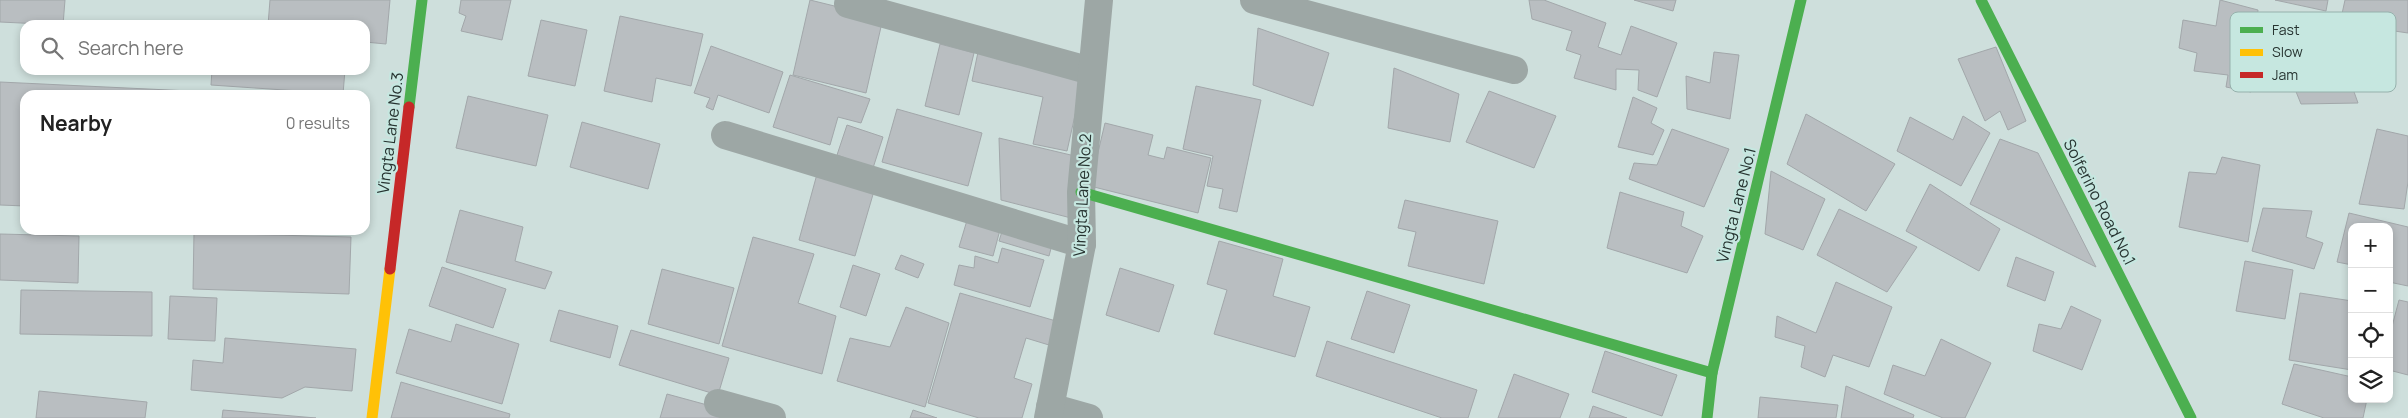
<!DOCTYPE html>
<meta charset="utf-8">
<style>
:root{--surface:#fff;--page:#f2f2f2;--text:#222;--muted:#767676;--line:#e0e0e0}
body{margin:0;font-family:Manrope,sans-serif;background:var(--page);color:var(--text)}
.controls{position:absolute;right:15px;bottom:15px;display:grid;overflow:hidden;border-radius:10px;box-shadow:0 2px 8px #0003}
.controls button{width:45px;height:45px;display:grid;place-items:center;padding:0;border:0;border-bottom:1px solid var(--line);background:var(--surface);color:var(--text);font:25px sans-serif}
.list{margin:0;padding:0;list-style:none}
h2{display:flex;justify-content:space-between;align-items:center;height:65px;margin:0;padding:0 20px;font-size:21px}
h2 small{font-size:16px;font-weight:400;color:var(--muted)}
.icon{flex:none;width:28px;height:28px;fill:none;stroke:currentColor;stroke-width:2;stroke-linecap:round;stroke-linejoin:round}
.map{position:relative;flex:none;width:2408px;height:418px;overflow:hidden}
.search{position:absolute;background:var(--surface);box-shadow:0 2px 8px #0003;left:20px;top:20px;width:350px;height:55px;display:flex;align-items:center;gap:12px;box-sizing:border-box;padding:0 18px;border-radius:15px;color:var(--muted);font-size:19px}
.panel{position:absolute;background:var(--surface);box-shadow:0 2px 8px #0003;left:20px;top:90px;width:350px;height:145px;border-radius:15px}
.map>svg:first-child{display:block}
</style>
<div class="map">
<svg width="2408" height="418" viewBox="0 0 2408 418">
<rect width="100%" height="100%" fill="#cedfdc"/>
<g fill="#b9bec1" stroke="#a2a7aa">
<path d="M0,0h65l-2,25 -63,-3z"/>
<path d="M270,0h120l-4,44 -21,-2v-17h-97z"/>
<path d="M461,0h50l-9,40 -41,-9 5,-15 -7,-3z"/>
<path d="M810,0l73,18 -17,75 -73,-18z"/>
<path d="M1529,0h15l62,23 -8,24 23,8 10,-29 46,17 -20,54 -19,-7 1,-20 -23,-1v21l-42,-12 7,-23 -15,-5 6,-19 -40,-12z"/>
<path d="M1634,0h42l-3,11z"/>
<path d="M2220,0l38,10 -7,82 -25,-5 2,-12 -34,-4 3,-18 -18,-5 4,-28 33,6z"/>
<path d="M2275,0h53l-2,11z"/>
<path d="M2345,0h63v33l-68,-10z"/>
<path d="M620,16l83,18 -12,52 -35,-8 -4,24 -48,-11z"/>
<path d="M541,20l46,10 -12,56 -47,-10z"/>
<path d="M1258,28l71,25 -16,53 -60,-21z"/>
<path d="M2283,29l76,13 7,45 -13,2 5,14 -57,1 -19,-47z"/>
<path d="M940,44l34,9 -15,62 -34,-9z"/>
<path d="M711,46l72,26 -14,41 -51,-18 -5,15 -7,-3 4,-9 -16,-5z"/>
<path d="M1996,47l30,74 -18,9 -8,-19 -15,10 -27,-62z"/>
<path d="M978,52l106,23 -17,76 -34,-7 10,-47 -71,-16z"/>
<path d="M1714,52l25,3 -9,64 -43,-10 -1,-33 24,7z"/>
<path d="M1394,68l65,26 -9,48 -62,-14z"/>
<path d="M212,70h133l-2,24 -132,-9z"/>
<path d="M790,75l80,24 -9,24 -23,-6 -8,28 -57,-18z"/>
<path d="M0,82l190,9v4h-165v111l-25,-1z"/>
<path d="M1196,86l65,14 -24,112 -18,-4 4,-19 -16,-3 6,-30 -30,-7z"/>
<path d="M1489,91l67,25 -22,52 -68,-26z"/>
<path d="M468,96l80,19 -12,51 -80,-18z"/>
<path d="M1633,97l24,11 -6,15 13,7 -11,25 -35,-8z"/>
<path d="M897,109l85,24 -14,53 -86,-24z"/>
<path d="M1806,114l89,50 -29,47 -79,-47z"/>
<path d="M1963,116l27,17 -29,53 -64,-35 13,-34 43,23z"/>
<path d="M582,122l78,22 -12,45 -78,-22z"/>
<path d="M1105,123l48,12 -5,20 16,4 3,-12 44,11 -13,55 -108,-27z"/>
<path d="M847,125l36,12 -10,31 -36,-13z"/>
<path d="M1672,129l57,20 -25,58 -75,-28 5,-16 23,2z"/>
<path d="M2377,129l31,7v46l-4,27 -45,-5z"/>
<path d="M999,138l76,18v63l-74,-19z"/>
<path d="M2000,139l38,14 58,114 -126,-63z"/>
<path d="M2222,157l38,8 -12,77 -69,-15 10,-55 27,2z"/>
<path d="M1771,171l54,28 -22,51 -38,-16z"/>
<path d="M817,174l57,17 -19,65 -56,-16z"/>
<path d="M1930,184l70,45 -21,42 -73,-40z"/>
<path d="M1620,192l64,20 -3,14 22,10 -16,37 -80,-25z"/>
<path d="M1405,200l93,21 -14,63 -76,-18 8,-34 -18,-4z"/>
<path d="M2263,208l49,3 -6,26 17,6 -9,26 -62,-18z"/>
<path d="M1839,209l78,38 -30,45 -70,-37z"/>
<path d="M460,210l63,17 -8,34 37,11 -7,17 -99,-27z"/>
<path d="M2349,213l59,14v59l-19,-4v-55h-37v38l-15,-3z"/>
<path d="M968,217l33,9 -8,30 -34,-9z"/>
<path d="M1005,222l49,15 -5,19 -50,-15z"/>
<path d="M194,233l157,4 -2,57 -156,-5z"/>
<path d="M0,234l79,2 -1,47 -78,-3z"/>
<path d="M753,237l61,17 -16,49 38,13 -14,58 -100,-28z"/>
<path d="M1219,241l64,18 -10,37 37,11 -15,50 -81,-23 13,-44 -20,-6z"/>
<path d="M1002,248l42,12 -14,47 -76,-22 5,-20 15,3 1,-12 23,7z"/>
<path d="M901,255l23,9 -6,14 -23,-9z"/>
<path d="M2016,257l38,15 -9,29 -38,-15z"/>
<path d="M2245,261l48,9 -8,49 -49,-8z"/>
<path d="M853,265l27,9 -14,42 -26,-9z"/>
<path d="M442,267l64,22 -13,39 -64,-22z"/>
<path d="M1120,268l54,17 -15,47 -53,-17z"/>
<path d="M662,269l72,19 -15,56 -71,-20z"/>
<path d="M1836,282l56,25 -23,60 -36,-12 -8,22 -24,-10 4,-21 -30,-9 2,-21 39,17z"/>
<path d="M21,290l131,2v44l-132,-2z"/>
<path d="M1367,291l43,14 -16,48 -43,-14z"/>
<path d="M960,293l96,28 -7,24 -23,-7 -12,40 18,6 -10,34h-43l-51,-15z"/>
<path d="M2300,293l52,8v69l-63,-10z"/>
<path d="M170,296l47,2 -2,43 -47,-2z"/>
<path d="M2399,300l9,2v73l-19,-5v-32z"/>
<path d="M2071,306l30,14 -19,50 -49,-19 6,-27 22,5z"/>
<path d="M906,307l43,16 -24,84 -88,-26 13,-43 40,9z"/>
<path d="M559,310l59,16 -8,32 -60,-17z"/>
<path d="M456,324l63,20 -17,60 -106,-31 13,-44 42,13z"/>
<path d="M631,330l98,28 -11,37 -99,-30z"/>
<path d="M225,338l131,11 -4,42 -47,-4 -23,11 -91,-8 2,-30 30,3z"/>
<path d="M1941,339l50,24 -26,55h-22l-59,-24 9,-29 32,11z"/>
<path d="M1327,341l150,49 -9,28h-26l-126,-42z"/>
<path d="M1605,351l72,24 -15,41 -70,-24z"/>
<path d="M2294,364l58,13v22h15l-4,19h-39l-42,-14z"/>
<path d="M1514,374l55,20 -9,24h-62z"/>
<path d="M401,382l109,32 -1,4h-118z"/>
<path d="M1846,386l68,29 -1,3h-72z"/>
<path d="M39,391l108,11 -2,16h-109z"/>
<path d="M667,394l55,15 -2,9h-60z"/>
<path d="M1760,397l78,8 -2,13h-78z"/>
<path d="M1593,406l34,12h-38z"/>
<path d="M223,410l93,8h-94z"/>
<path d="M913,410l24,8h-27z"/>
</g>
<g fill="none" stroke-linecap="round" stroke-linejoin="round">
<g stroke="#9da7a5" stroke-width="28">
<path d="M1254,0l260,70"/>
<path d="M848,4l243,67"/>
<path d="M725,135l357,109"/>
<path d="M718,403l54,15"/>
<path d="M1050,407l39,11"/>
<path d="M1048,418l34,-174 -1,-52 18,-192"/>
</g>
<g stroke="#4caf50" stroke-width="11">
<path d="M1981,0l210,418"/>
<path d="M409,107l13,-107"/>
<path d="M1081,192l631,181"/>
<path d="M1707,418l5,-45 89,-373"/>
</g>
<path stroke="#ffc107" stroke-width="11" d="M372,418l18,-149"/>
<path stroke="#c62828" stroke-width="11" d="M390,269l19,-162"/>
</g>
<g text-anchor="middle" stroke-width="4.5" stroke-linejoin="round" paint-order="stroke">
<g font-size="16" fill="#273431" stroke="#c6e7e0">
<text transform="translate(390 133) rotate(-83)" y="6">Vingta Lane No.3</text>
<text transform="translate(1082 195) rotate(-87)" y="6">Vingta Lane No.2</text>
<text transform="translate(2100 202) rotate(63)" y="6">Solferino Road No.1</text>
<text transform="translate(1736 205) rotate(-76)" y="6">Vingta Lane No.1</text>
</g>
</g>
<rect x="2230" y="12" width="166" height="80" rx="8" fill="#c6e7e0" stroke="#96b1ac" stroke-width="1"/>
<rect x="2240" y="27" width="23" height="6" fill="#4caf50"/>
<rect x="2240" y="49" width="23" height="7" fill="#ffc107"/>
<rect x="2240" y="72" width="23" height="6" fill="#c62828"/>
<g font-size="14" fill="#273431">
<text x="2272" y="35">Fast</text>
<text x="2272" y="57">Slow</text>
<text x="2272" y="80">Jam</text>
</g>
</svg>
<div class="controls">
<button>+</button>
<button>−</button>
<button><svg class="icon" aria-label="locate" viewBox="0 0 24 24"><circle cx="12" cy="12" r="6"/><path d="M12 2v4M12 18v4M2 12h4M18 12h4"/></svg></button>
<button><svg class="icon" aria-label="layers" viewBox="0 0 24 24"><path d="M12 4l9 5-9 5-9-5zM3 14l9 5 9-5"/></svg></button>
</div>
<div class="search"><svg class="icon" aria-label="search" viewBox="0 0 24 24"><circle cx="10" cy="10" r="6"/><path d="M15 15l6 6"/></svg>Search here</div>
<section class="panel">
<h2>Nearby<small>0 results</small></h2>
<ul class="list">
</ul>
</section>
</div>
